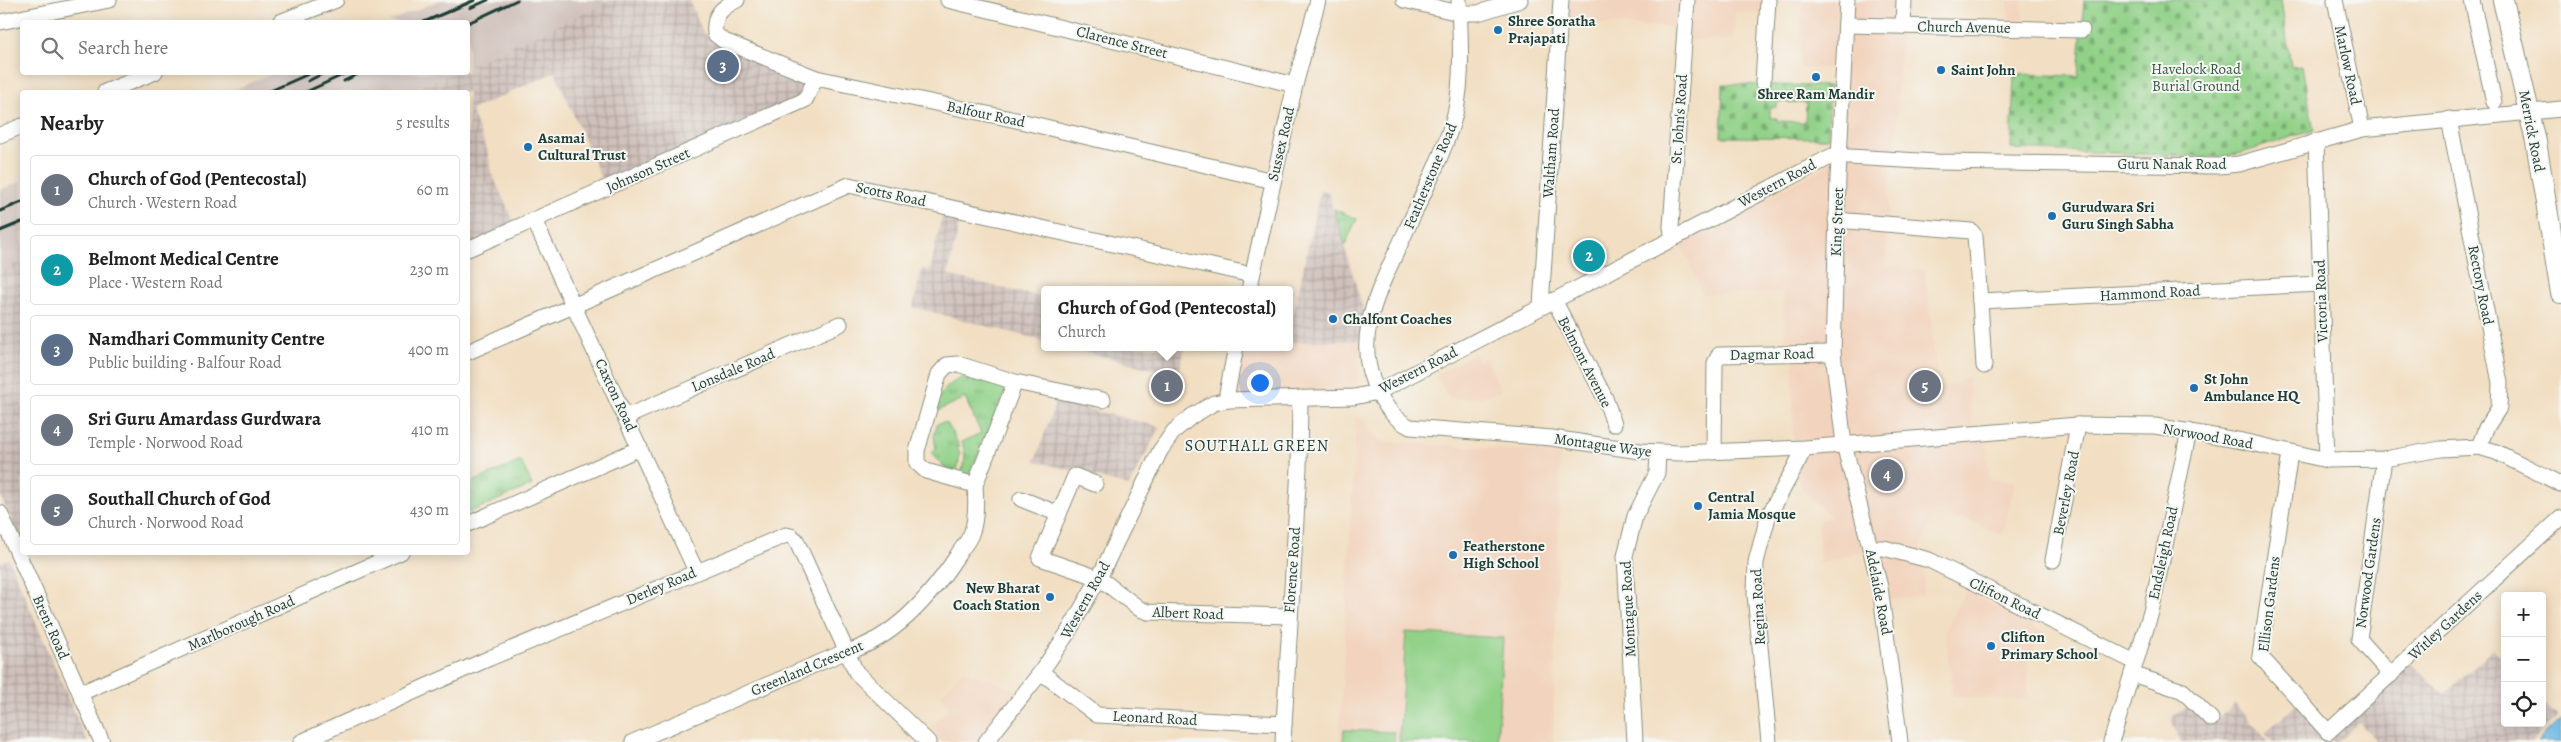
<!DOCTYPE html>
<meta charset="utf-8">
<style>
:root{--surface:#fff;--page:#f6f6f6;--text:#222;--muted:#767676;--line:#e0e0e0;--accent:#1f6fb2}
body{margin:0;font-family:Alegreya,serif;background:var(--page);color:var(--text)}
.controls{position:absolute;right:15px;bottom:15px;display:grid;overflow:hidden;border-radius:5px;box-shadow:0 2px 12px #0003}
.controls button{width:45px;height:45px;display:grid;place-items:center;padding:0;border:0;border-bottom:1px solid var(--line);background:var(--surface);color:var(--text);font:25px sans-serif}
.you{position:absolute;left:1259px;top:382px;width:18px;height:18px;margin:-12px;border:4px solid #fff;border-radius:50%;background:#1a73e8;box-shadow:0 0 0 8px #1a73e833}
.badge{display:grid;place-items:center;width:32px;height:32px;border-radius:50%;background:var(--accent);color:#fff;font-size:16px;font-weight:700}
.pin{position:absolute;translate:-50% -50%;border:2px solid #fff;box-shadow:0 1px 5px #0006}
.popup{position:absolute;left:1041px;top:286px;width:252px;height:65px;box-sizing:border-box;display:grid;place-content:center;border-radius:5px;background:var(--surface);filter:drop-shadow(0 1px 4px #0005);font-size:16px;white-space:nowrap;color:var(--muted)}
.popup b{font-size:19px;color:var(--text)}
.popup::after{content:'';position:absolute;left:50%;top:100%;margin-left:-10px;border:10px solid transparent;border-top-color:var(--surface)}
.list{margin:0;padding:0;list-style:none}
h2{display:flex;justify-content:space-between;align-items:center;height:65px;margin:0;padding:0 20px;font-size:21px}
h2 small{font-size:16px;font-weight:400;color:var(--muted)}
.list li{display:grid;grid-template-columns:32px 1fr auto;gap:15px;align-items:center;box-sizing:border-box;height:70px;margin:0 10px 10px;padding:0 10px;border:1px solid var(--line);border-radius:5px}
.list b{display:block;font-size:19px;white-space:nowrap}
.list p{margin:0;font-size:16px;white-space:nowrap;color:var(--muted)}
.list em{font-size:16px;font-style:normal;color:var(--muted)}
.icon{flex:none;width:28px;height:28px;fill:none;stroke:currentColor;stroke-width:2;stroke-linecap:round;stroke-linejoin:round}
.map{position:relative;flex:none;width:2561px;height:742px;overflow:hidden}
.search{position:absolute;background:var(--surface);box-shadow:0 2px 12px #0003;left:20px;top:20px;width:450px;height:55px;display:flex;align-items:center;gap:12px;box-sizing:border-box;padding:0 18px;border-radius:5px;color:var(--muted);font-size:19px}
.panel{position:absolute;background:var(--surface);box-shadow:0 2px 12px #0003;left:20px;top:90px;width:450px;height:465px;border-radius:5px}
.map>svg:first-child{display:block}
</style>
<div class="map">
<svg width="2561" height="742" viewBox="0 0 2561 742">
<defs>
<pattern id="industrial-grid" width="8" height="8" patternUnits="userSpaceOnUse" patternTransform="scale(1.25)"><rect width="8" height="8" fill="#cfc0ba"/><path d="M0 4h8M4 0v8" fill="none" stroke="#a79d98"/></pattern>
<pattern id="grass-tufts" width="24" height="20" patternUnits="userSpaceOnUse" patternTransform="scale(1.25)"><rect width="24" height="20" fill="#91d188"/><path d="M3 7l-1-3M5 7V3M7 7l1-3M15 17l-1-3M17 17v-4M19 17l1-3" fill="none" stroke="#76ab70"/></pattern>
<pattern id="cemetery-stones" width="16" height="16" patternUnits="userSpaceOnUse" patternTransform="scale(1.25)"><rect width="16" height="16" fill="#91d188"/><path d="M2 7V4a2 2 0 0 1 4 0v3zM10 15v-3a2 2 0 0 1 4 0v3z" fill="#76ab70"/></pattern>
</defs>
<rect width="100%" height="100%" fill="#f6f6f2"/>
<filter id="ink" filterUnits="userSpaceOnUse"><feTurbulence type="fractalNoise" baseFrequency=".02" numOctaves="2"/><feDisplacementMap in="SourceGraphic" scale="10" xChannelSelector="R" yChannelSelector="G"/><feConvolveMatrix kernelMatrix="1 2 1 2 8 2 1 2 1" color-interpolation-filters="sRGB"/></filter>
<filter id="wash" filterUnits="userSpaceOnUse"><feTurbulence type="fractalNoise" baseFrequency=".0096" numOctaves="4" result="noise"/><feDisplacementMap in="SourceGraphic" scale="20" xChannelSelector="R" yChannelSelector="G"/><feGaussianBlur stdDeviation="1.12" result="paint"/><feColorMatrix in="noise" values="0 0 0 0 0 0 0 0 0 0 0 0 0 0 0 0 0 1.4 0 .05"/><feComposite in="paint" operator="in"/></filter>
<g filter="url(#wash)">
<rect width="100%" height="100%" fill="#f2dfc3"/>
<g fill="#f2d4be">
<path d="M1554,0h348l-7,155 -4,7 -5,104 39,4 14,119 28,-11 7,57h11l5,45 25,1 -12,55 -41,-19 -3,4 -24,-9 -16,39 6,3 -2,41 -40,5 -14,-50 -49,14 -2,-43 14,-4 -31,-28 -8,-53v-87h-8l-2,-56 -80,1 -23,-51 142,-74 16,-15 3,-86h-41l2,-66 -34,1 -1,12 -32,-3 -1,28h-51v-12l-129,-6z"/>
<path d="M2008,0h15v20l-15,-1z"/>
<path d="M1360,340l-3,62 -121,-3 10,-52h44v-5z"/>
<path d="M1474,353l4,8 8,-3 15,33 -20,6 -31,2 -15,-23z"/>
<path d="M1356,416l11,5 4,12 12,9 177,10 -7,290h-214z"/>
<path d="M1966,590l77,42 -15,29v39l-75,-3 -8,-66z"/>
<path d="M964,670l53,21 -42,51h-33l-14,-12 22,-23 -10,-11z"/>
</g>
<g fill="url(#industrial-grid)">
<path d="M613,0h76l15,34 105,45 -10,19 -195,87 -49,-113 -84,38 17,42 4,22 23,50 -47,21v-153h-61l44,-19 17,-1v-7z"/>
<path d="M1320,191h8l36,121 -4,28 -70,2v-12z"/>
<path d="M943,210l18,4 -13,61 96,23v43l-131,-34 9,-38 8,2z"/>
<path d="M22,261v275l-3,2 -19,-43v-225z"/>
<path d="M1067,347h118l-7,29z"/>
<path d="M1056,401l104,26 -31,59 -94,-25z"/>
<path d="M9,559l78,183h-87v-180z"/>
<path d="M2493,649l12,12v62h37v-22l16,16 -27,25h-154l-18,-20 -22,20h-64l-8,-9 35,-32 28,33 81,-73 35,34z"/>
<path d="M2191,704l20,21 24,-21 34,38h-88l-9,-20v-5z"/>
</g>
<g fill="#cfc0ba">
<path d="M440,0h173l-145,65v-43h-80z"/>
<path d="M274,73v-1l177,1 -44,19h-178z"/>
<path d="M22,181v80l-22,9v-80z"/>
</g>
<g fill="url(#grass-tufts)" stroke="#58875e">
<path d="M1334,209l23,10 -12,26z"/>
<path d="M964,377l40,6 2,8 -38,86 -8,-3c6,-11 6,-20 2,-32l19,-9 -16,-35 -34,16c7,-17 14,-30 33,-37z"/>
<path d="M943,422l4,1 13,24 -4,-1 4,8 -3,18 -13,-5 -13,-14 5,-4 -2,-13 3,-12z"/>
<path d="M521,461l11,24 -64,28v-29z"/>
</g>
<g fill="url(#cemetery-stones)" stroke="#58875e" fill-rule="evenodd">
<path d="M2084,0h197l10,67 11,-1 12,64 -72,23 -22,4 -209,-8 3,-75 64,2z"/>
<path d="M1723,84l107,2 -2,52 -107,-1zM1778,102l28,1 -1,19 -28,-1v-3h-7v-10l7,-1z"/>
</g>
<g fill="#91d188" stroke="#58875e">
<path d="M1406,632l97,6 -6,104h-98z"/>
<path d="M1344,730l50,2v10h-51z"/>
</g>
<path fill="#6bb7e4" stroke="#457a8c" d="M2561,719v23h-24z"/>
</g>
<g filter="url(#ink)">
<g fill="none" stroke-linecap="round" stroke-linejoin="round">
<defs>
<g id="minor">
<path d="M737,0c-16,8 -24,15 -22,34l9,7 92,37 200,42 257,61"/>
<path d="M948,0l347,85"/>
<path d="M1404,0l55,13h19l42,-13"/>
<path d="M1459,0c1,37 5,86 -6,121 -12,39 -31,75 -48,112 -23,52 -57,106 -26,161 8,15 16,25 31,33l142,11 88,13 39,2 126,-5 273,-23 77,1 87,15 85,19 57,-1 57,-10 38,-2 17,5 65,32"/>
<path d="M1847,0l-9,178 -5,175 11,91 36,143 20,155"/>
<path d="M2335,0l27,129"/>
<path d="M2472,0l22,102"/>
<path d="M0,22l109,-22"/>
<path d="M280,22l56,-22"/>
<path d="M1846,25l236,5"/>
<path d="M1903,26l1,-26"/>
<path d="M1763,82l5,-82"/>
<path d="M105,92l50,-20"/>
<path d="M2449,119l51,264 -1,25 -13,20 -7,19"/>
<path d="M0,135l22,-9"/>
<path d="M2316,141l11,319"/>
<path d="M534,220l162,351"/>
<path d="M1836,220l135,11 4,5 5,65 340,-17"/>
<path d="M1673,239l-2,-12 16,-227"/>
<path d="M468,249l337,-149 11,-22"/>
<path d="M1249,290l46,-205 23,-85"/>
<path d="M1554,300l51,98 9,26"/>
<path d="M1980,301l4,65"/>
<path d="M1541,306l20,-306"/>
<path d="M468,352l381,-167 403,90"/>
<path d="M958,364l57,18 -40,103 -49,-14 -9,-8v-12l22,-77 8,-9z"/>
<path d="M1015,382l88,18"/>
<path d="M1228,400l-1,-7 9,-46"/>
<path d="M626,417l214,-93"/>
<path d="M1714,452l1,-89 4,-8 114,-2"/>
<path d="M2290,453l-30,203 68,76 233,-214"/>
<path d="M2384,459l-25,180 32,36"/>
<path d="M1095,484l-20,-8 -35,82 59,20 41,31 8,3 141,4"/>
<path d="M1021,499l38,15"/>
<path d="M0,513l102,229"/>
<path d="M468,524l172,-76"/>
<path d="M1871,548h13l45,12 206,102"/>
<path d="M2053,560l25,-135"/>
<path d="M1041,672l56,43 187,9"/>
<path d="M2132,674l51,17 28,28"/>
<path d="M81,693l320,-141"/>
<path d="M301,742l189,-84 296,-123 5,1 5,4 60,132 72,70"/>
<path d="M633,742l207,-88c51,-12 89,-55 117,-98 4,-7 11,-14 14,-22 6,-14 5,-35 4,-49"/>
<path d="M986,742l55,-70 26,-38 32,-56 61,-127 14,-20 18,-15 22,-13 14,-3 126,-3 24,-5 454,-236 105,6 282,4 20,-2 123,-35 199,-20"/>
<path d="M1283,742l16,-274 1,-70"/>
<path d="M1635,742l-10,-186 10,-40 22,-43 1,-20"/>
<path d="M1769,742l-14,-148 1,-32 12,-45 37,-69"/>
<path d="M2111,742l40,-130 38,-181"/>
</g>
<path id="major" d="M2503,0l33,142 25,151"/>
</defs>
<use href="#minor" stroke="#888e7c" stroke-width="17"/>
<use href="#major" stroke="#888e7c" stroke-width="22"/>
<use href="#minor" stroke="#fff" stroke-width="15"/>
<use href="#major" stroke="#fff" stroke-width="20"/>
<g stroke="#1f3d34" stroke-width="3">
<path d="M470,8l18,-8"/>
<path d="M424,22l51,-22"/>
<path d="M468,23l49,-23"/>
<path d="M308,81l18,-9"/>
<path d="M344,81l18,-9"/>
<path d="M268,92l45,-20"/>
<path d="M306,92l43,-20"/>
<path d="M0,211l22,-9"/>
<path d="M0,231l22,-9"/>
</g>
</g>
</g>
<g fill="#1f6fb2" stroke="#f6f6f2" stroke-width="2">
<circle cx="1498" cy="30" r="5"/>
<circle cx="1941" cy="70" r="5"/>
<circle cx="1816" cy="77" r="5"/>
<circle cx="528" cy="147" r="5"/>
<circle cx="2052" cy="216" r="5"/>
<circle cx="1333" cy="319" r="5"/>
<circle cx="2194" cy="388" r="5"/>
<circle cx="1698" cy="506" r="5"/>
<circle cx="1453" cy="555" r="5"/>
<circle cx="1050" cy="597" r="5"/>
<circle cx="1991" cy="646" r="5"/>
</g>
<g text-anchor="middle" stroke-width="4" stroke-linejoin="round" paint-order="stroke">
<g font-size="15" font-weight="bold" fill="#1f3d34" stroke="#f6f6f2" text-anchor="start">
<text x="1508" y="26">Shree Soratha<tspan x="1508" dy="17">Prajapati</tspan></text>
<text x="1951" y="75">Saint John</text>
<text x="1816" y="99" text-anchor="middle">Shree Ram Mandir</text>
<text x="538" y="143">Asamai<tspan x="538" dy="17">Cultural Trust</tspan></text>
<text x="2062" y="212">Gurudwara Sri<tspan x="2062" dy="17">Guru Singh Sabha</tspan></text>
<text x="1343" y="324">Chalfont Coaches</text>
<text x="2204" y="384">St John<tspan x="2204" dy="17">Ambulance HQ</tspan></text>
<text x="1708" y="502">Central<tspan x="1708" dy="17">Jamia Mosque</tspan></text>
<text x="1463" y="551">Featherstone<tspan x="1463" dy="17">High School</tspan></text>
<text x="1040" y="593" text-anchor="end">New Bharat<tspan x="1040" dy="17">Coach Station</tspan></text>
<text x="2001" y="642">Clifton<tspan x="2001" dy="17">Primary School</tspan></text>
</g>
<g font-size="15" fill="#1f3d34" stroke="#f6f6f2">
<text transform="translate(1964 27) rotate(1)" y="5">Church Avenue</text>
<text transform="translate(1122 42) rotate(14)" y="5">Clarence Street</text>
<text transform="translate(2348 65) rotate(78)" y="5">Marlow Road</text>
<text transform="translate(986 114) rotate(12)" y="5">Balfour Road</text>
<text transform="translate(1679 119) rotate(-86)" y="5">St. John's Road</text>
<text transform="translate(2532 131) rotate(79)" y="5">Merrick Road</text>
<text transform="translate(1281 144) rotate(-77)" y="5">Sussex Road</text>
<text transform="translate(1551 153) rotate(-86)" y="5">Waltham Road</text>
<text x="2172" y="169">Guru Nanak Road</text>
<text transform="translate(648 170) rotate(-24)" y="5">Johnson Street</text>
<text transform="translate(1430 176) rotate(-67)" y="5">Featherstone Road</text>
<text transform="translate(1777 183) rotate(-28)" y="5">Western Road</text>
<text transform="translate(891 194) rotate(12)" y="5">Scotts Road</text>
<text transform="translate(1837 222) rotate(-88)" y="5">King Street</text>
<text transform="translate(2481 285) rotate(79)" y="5">Rectory Road</text>
<text transform="translate(2150 293) rotate(-3)" y="5">Hammond Road</text>
<text transform="translate(2321 301) rotate(-92)" y="5">Victoria Road</text>
<text transform="translate(1772 354) rotate(-1)" y="5">Dagmar Road</text>
<text transform="translate(1585 362) rotate(63)" y="5">Belmont Avenue</text>
<text transform="translate(733 370) rotate(-23)" y="5">Lonsdale Road</text>
<text transform="translate(1418 370) rotate(-27)" y="5">Western Road</text>
<text transform="translate(616 395) rotate(65)" y="5">Caxton Road</text>
<text transform="translate(2208 436) rotate(10)" y="5">Norwood Road</text>
<text transform="translate(1603 445) rotate(8)" y="5">Montague Waye</text>
<text transform="translate(2066 493) rotate(-79)" y="5">Beverley Road</text>
<text transform="translate(2163 553) rotate(-78)" y="5">Endsleigh Road</text>
<text transform="translate(1292 570) rotate(-86)" y="5">Florence Road</text>
<text transform="translate(2368 573) rotate(-82)" y="5">Norwood Gardens</text>
<text transform="translate(661 586) rotate(-23)" y="5">Derley Road</text>
<text transform="translate(1879 592) rotate(79)" y="5">Adelaide Road</text>
<text transform="translate(2005 598) rotate(26)" y="5">Clifton Road</text>
<text transform="translate(1085 600) rotate(-61)" y="5">Western Road</text>
<text transform="translate(2269 604) rotate(-83)" y="5">Ellison Gardens</text>
<text transform="translate(1758 607) rotate(-93)" y="5">Regina Road</text>
<text transform="translate(1628 609) rotate(-93)" y="5">Montague Road</text>
<text transform="translate(1188 613) rotate(2)" y="5">Albert Road</text>
<text transform="translate(241 623) rotate(-24)" y="5">Marlborough Road</text>
<text transform="translate(2445 625) rotate(-43)" y="5">Witley Gardens</text>
<text transform="translate(51 627) rotate(66)" y="5">Brent Road</text>
<text transform="translate(807 668) rotate(-23)" y="5">Greenland Crescent</text>
<text transform="translate(1155 718) rotate(3)" y="5">Leonard Road</text>
</g>
<g font-size="15" fill="#365b45" stroke="#f6f6f2">
<text x="2196" y="74">Havelock Road<tspan x="2196" dy="17">Burial Ground</tspan></text>
</g>
<g font-size="16" letter-spacing="1" fill="#1f3d34" stroke="#f6f6f2">
<text x="1257" y="451">SOUTHALL GREEN</text>
</g>
</g>
</svg>
<div class="controls">
<button>+</button>
<button>−</button>
<button><svg class="icon" aria-label="locate" viewBox="0 0 24 24"><circle cx="12" cy="12" r="6"/><path d="M12 2v4M12 18v4M2 12h4M18 12h4"/></svg></button>
</div>
<div class="you"></div>
<div class="pin badge" style="left:1167px;top:386px;background:#6b7280">1</div>
<div class="popup"><b>Church of God (Pentecostal)</b>Church</div>
<div class="pin badge" style="left:1589px;top:256px;background:#0f9aa8">2</div>
<div class="pin badge" style="left:723px;top:66px;background:#5c6f8a">3</div>
<div class="pin badge" style="left:1887px;top:475px;background:#6b7280">4</div>
<div class="pin badge" style="left:1925px;top:386px;background:#6b7280">5</div>
<div class="search"><svg class="icon" aria-label="search" viewBox="0 0 24 24"><circle cx="10" cy="10" r="6"/><path d="M15 15l6 6"/></svg>Search here</div>
<section class="panel">
<h2>Nearby<small>5 results</small></h2>
<ul class="list">
<li><span class="badge" style="background:#6b7280">1</span><div><b>Church of God (Pentecostal)</b><p>Church · Western Road</p></div><em>60 m</em></li>
<li><span class="badge" style="background:#0f9aa8">2</span><div><b>Belmont Medical Centre</b><p>Place · Western Road</p></div><em>230 m</em></li>
<li><span class="badge" style="background:#5c6f8a">3</span><div><b>Namdhari Community Centre</b><p>Public building · Balfour Road</p></div><em>400 m</em></li>
<li><span class="badge" style="background:#6b7280">4</span><div><b>Sri Guru Amardass Gurdwara</b><p>Temple · Norwood Road</p></div><em>410 m</em></li>
<li><span class="badge" style="background:#6b7280">5</span><div><b>Southall Church of God</b><p>Church · Norwood Road</p></div><em>430 m</em></li>
</ul>
</section>
</div>
